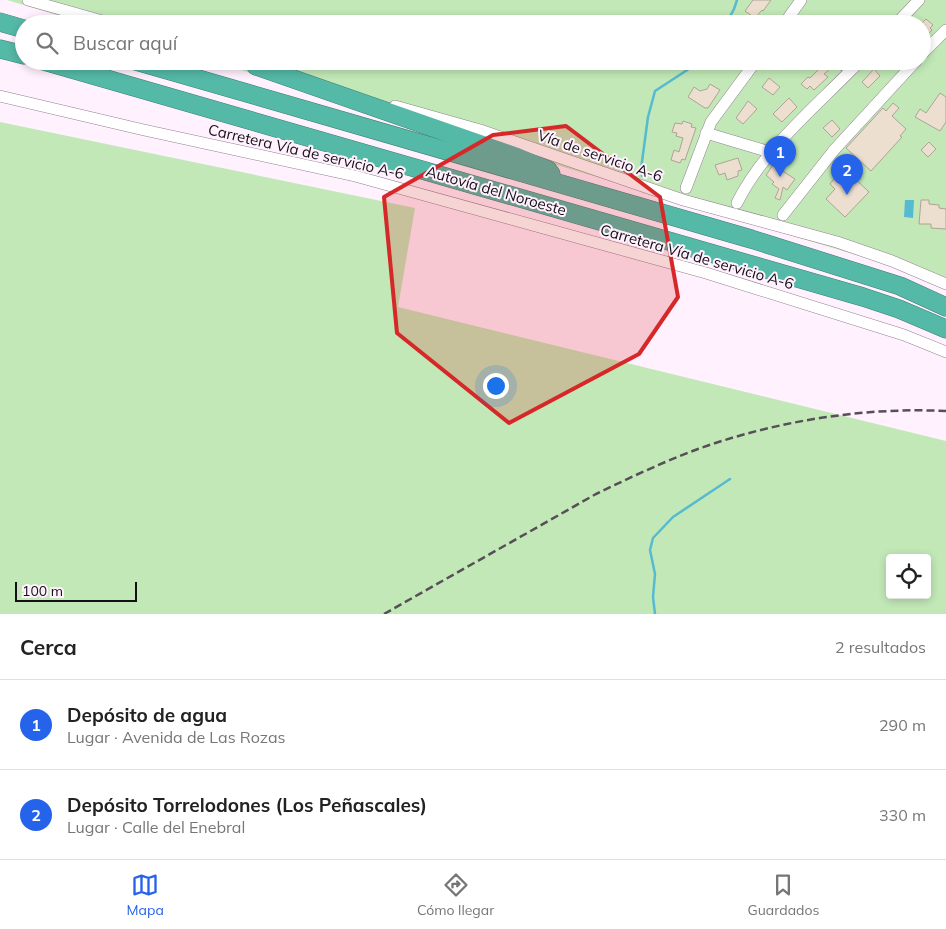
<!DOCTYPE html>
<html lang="es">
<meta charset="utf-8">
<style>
:root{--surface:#fff;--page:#f2f2f2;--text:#222;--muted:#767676;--line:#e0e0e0;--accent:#2563eb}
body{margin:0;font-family:Mulish,sans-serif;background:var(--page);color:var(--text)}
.controls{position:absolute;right:15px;bottom:15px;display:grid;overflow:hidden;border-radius:5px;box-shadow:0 2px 8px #0003}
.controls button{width:45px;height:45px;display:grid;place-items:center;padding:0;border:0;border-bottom:1px solid var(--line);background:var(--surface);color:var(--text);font:25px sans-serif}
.scale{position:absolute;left:15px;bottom:12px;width:122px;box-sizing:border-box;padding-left:5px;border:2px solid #151015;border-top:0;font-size:14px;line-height:18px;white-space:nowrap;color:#151015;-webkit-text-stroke:4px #fff1fd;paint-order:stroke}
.you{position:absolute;left:495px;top:385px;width:18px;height:18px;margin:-12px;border:4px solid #fff;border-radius:50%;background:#1a73e8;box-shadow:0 0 0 8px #1a73e833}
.badge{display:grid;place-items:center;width:32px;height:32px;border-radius:50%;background:var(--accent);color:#fff;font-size:16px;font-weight:700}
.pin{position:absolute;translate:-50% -41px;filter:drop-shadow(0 1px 2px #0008)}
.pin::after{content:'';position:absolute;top:26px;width:18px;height:15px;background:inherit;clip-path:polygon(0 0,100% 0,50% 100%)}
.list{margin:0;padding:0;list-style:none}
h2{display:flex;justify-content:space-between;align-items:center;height:65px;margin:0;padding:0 20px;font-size:21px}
h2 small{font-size:16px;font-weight:400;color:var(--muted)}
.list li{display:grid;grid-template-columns:32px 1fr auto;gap:15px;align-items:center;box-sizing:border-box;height:90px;padding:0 20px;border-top:1px solid var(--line)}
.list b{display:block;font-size:19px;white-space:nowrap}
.list p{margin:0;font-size:16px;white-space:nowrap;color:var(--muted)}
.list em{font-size:16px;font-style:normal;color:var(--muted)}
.icon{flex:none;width:28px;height:28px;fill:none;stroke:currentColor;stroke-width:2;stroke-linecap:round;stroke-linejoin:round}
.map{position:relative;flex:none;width:946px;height:614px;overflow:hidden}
.search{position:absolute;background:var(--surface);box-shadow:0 2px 8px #0003;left:15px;right:15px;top:15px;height:55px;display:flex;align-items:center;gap:12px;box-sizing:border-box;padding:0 18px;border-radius:28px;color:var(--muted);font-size:19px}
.sheet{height:245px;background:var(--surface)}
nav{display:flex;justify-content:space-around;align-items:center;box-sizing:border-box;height:70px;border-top:1px solid var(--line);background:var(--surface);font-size:14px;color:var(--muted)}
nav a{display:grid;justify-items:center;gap:2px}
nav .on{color:var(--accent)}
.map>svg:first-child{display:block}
</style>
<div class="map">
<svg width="946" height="614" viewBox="0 0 946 614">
<rect width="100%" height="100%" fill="#fff1fd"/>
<g fill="#c2e8b7" fill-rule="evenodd">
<path d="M7,0h939v282l-735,-221h711v-37h-836z"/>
<path d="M0,122l415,86 -17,99 548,134v173h-946zM890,558h37v37h-37z"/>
</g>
<path fill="#56bad0" d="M905,200h9l-1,18 -9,-1z"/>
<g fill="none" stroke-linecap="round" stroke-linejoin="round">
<g stroke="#56bad0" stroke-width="2.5">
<path d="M726,24l8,-15 3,-9"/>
<path d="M642,176l-1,-7 7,-52 7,-26 46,-30"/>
<path d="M655,614l-2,-17 2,-23 -5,-24 3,-12 20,-21 57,-38"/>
</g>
</g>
<g fill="#eddfcf" stroke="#b0a394">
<path d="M753,0h18l-8,11 -1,-1 -7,8 -10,-7z"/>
<path d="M926,19l7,6 -3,3 2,2 -5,5 -5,-4v-8z"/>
<path d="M824,64l6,5 -6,5 4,3 -14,13 -4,-4 -3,3 -6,-5 7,-7 2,1z"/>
<path d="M874,69l6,7 -12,12 -6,-6z"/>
<path d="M769,78l11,9 -7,8 -11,-8z"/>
<path d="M710,84l10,6 -12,18h-3l-17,-11 6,-10 6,4 7,-2z"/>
<path d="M940,93l6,4v25l-6,9 -25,-14 5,-8 6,4z"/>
<path d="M789,98l8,9 -15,15 -9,-8z"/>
<path d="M748,101l9,8 -14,15 -7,-6z"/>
<path d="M893,103l6,5 -7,8 14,13 -6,7 2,1 -31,34 -25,-23 37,-40 3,3z"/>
<path d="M832,120l8,9 -8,8 -9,-9z"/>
<path d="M683,121l9,3 -1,3 5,1 -11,32 -3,-1 -2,4 -9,-3 3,-10 5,2 4,-14 -7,-2 1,-3 -5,-1 3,-9 7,1z"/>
<path d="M929,142l7,7 -8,8 -7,-7z"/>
<path d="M738,158l4,12 -4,1v5l-11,4 -2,-7 -6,2 -4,-10z"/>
<path d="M773,165l22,14 -8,11 -4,-3 -3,13 -5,-2 4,-9 -7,-5 2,-2 -8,-7z"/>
<path d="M850,174l19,18 -24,25 -19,-18 9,-10 -5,-5 5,-6 5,6z"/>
<path d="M921,200h8v4l10,1v3l7,1v20l-15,-1v-4h-12z"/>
</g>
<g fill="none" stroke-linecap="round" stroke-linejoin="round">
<defs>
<g id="minor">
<path d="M28,0l85,24"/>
<path d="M784,24l17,-24"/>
<path d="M896,24l23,-24"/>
<path d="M922,54l24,-24"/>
<path d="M242,61l19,7"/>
<path d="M831,61l22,7"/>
<path d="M0,96l144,34 211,46 351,97 198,62 42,17"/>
<path d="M395,106l85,24 203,70 154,42 55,19 54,23"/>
<path d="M706,133l64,19"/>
<path d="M686,188l25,-66 45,-61"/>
<path d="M737,203c28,-56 80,-97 123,-142"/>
<path d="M783,215l52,-66 81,-88"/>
</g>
<g id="highway">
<path d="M0,22l24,7"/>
<path d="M0,49l24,6"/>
<path d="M44,61l819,236 36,12 47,20"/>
<path d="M136,61l615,178 149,47 46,21"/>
<path d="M256,66l261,91 31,13 3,4"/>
</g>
</defs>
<use href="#minor" stroke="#928390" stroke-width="12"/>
<use href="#highway" stroke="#3e7e73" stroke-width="19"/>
<use href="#minor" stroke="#fff" stroke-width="11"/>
<use href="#highway" stroke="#54b9a6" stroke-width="18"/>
<path stroke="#564f56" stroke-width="2.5" stroke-dasharray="8 4" stroke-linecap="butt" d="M384,614l212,-120c33,-16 67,-32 102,-45 78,-28 165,-42 248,-38"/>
</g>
<path fill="#d62828" fill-opacity="0.2" stroke="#d62828" stroke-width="4" stroke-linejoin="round" d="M566,126l94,71 18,100 -39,57 -130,69 -112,-90 -13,-136 109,-62z"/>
<g text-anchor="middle" stroke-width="4" stroke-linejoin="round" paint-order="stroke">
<g font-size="15" fill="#151015" stroke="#fff1fd">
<text transform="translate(306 152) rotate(13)" y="5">Carretera Vía de servicio A-6</text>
<text transform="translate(600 156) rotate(19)" y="5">Vía de servicio A-6</text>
<text transform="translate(496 191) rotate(16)" y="5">Autovía del Noroeste</text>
<text transform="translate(697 257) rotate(16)" y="5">Carretera Vía de servicio A-6</text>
</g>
</g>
</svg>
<div class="controls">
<button><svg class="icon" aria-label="locate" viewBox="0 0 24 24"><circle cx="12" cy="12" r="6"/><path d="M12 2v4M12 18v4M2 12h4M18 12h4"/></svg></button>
</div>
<div class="scale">100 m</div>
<div class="you"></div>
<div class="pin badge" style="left:780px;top:177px">1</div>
<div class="pin badge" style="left:847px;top:195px">2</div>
<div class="search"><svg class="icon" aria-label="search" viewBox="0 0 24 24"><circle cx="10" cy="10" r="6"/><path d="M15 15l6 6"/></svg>Buscar aquí</div>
</div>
<section class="sheet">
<h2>Cerca<small>2 resultados</small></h2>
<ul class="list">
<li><span class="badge">1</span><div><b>Depósito de agua</b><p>Lugar · Avenida de Las Rozas</p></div><em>290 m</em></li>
<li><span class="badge">2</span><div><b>Depósito Torrelodones (Los Peñascales)</b><p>Lugar · Calle del Enebral</p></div><em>330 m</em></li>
</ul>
</section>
<nav>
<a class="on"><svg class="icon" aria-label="map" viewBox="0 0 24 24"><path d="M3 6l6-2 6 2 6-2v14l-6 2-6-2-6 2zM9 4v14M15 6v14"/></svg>Mapa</a>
<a><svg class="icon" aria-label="directions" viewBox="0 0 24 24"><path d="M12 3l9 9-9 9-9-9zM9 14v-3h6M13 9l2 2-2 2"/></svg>Cómo llegar</a>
<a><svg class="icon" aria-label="saved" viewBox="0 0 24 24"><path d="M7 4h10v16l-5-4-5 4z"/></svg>Guardados</a>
</nav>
